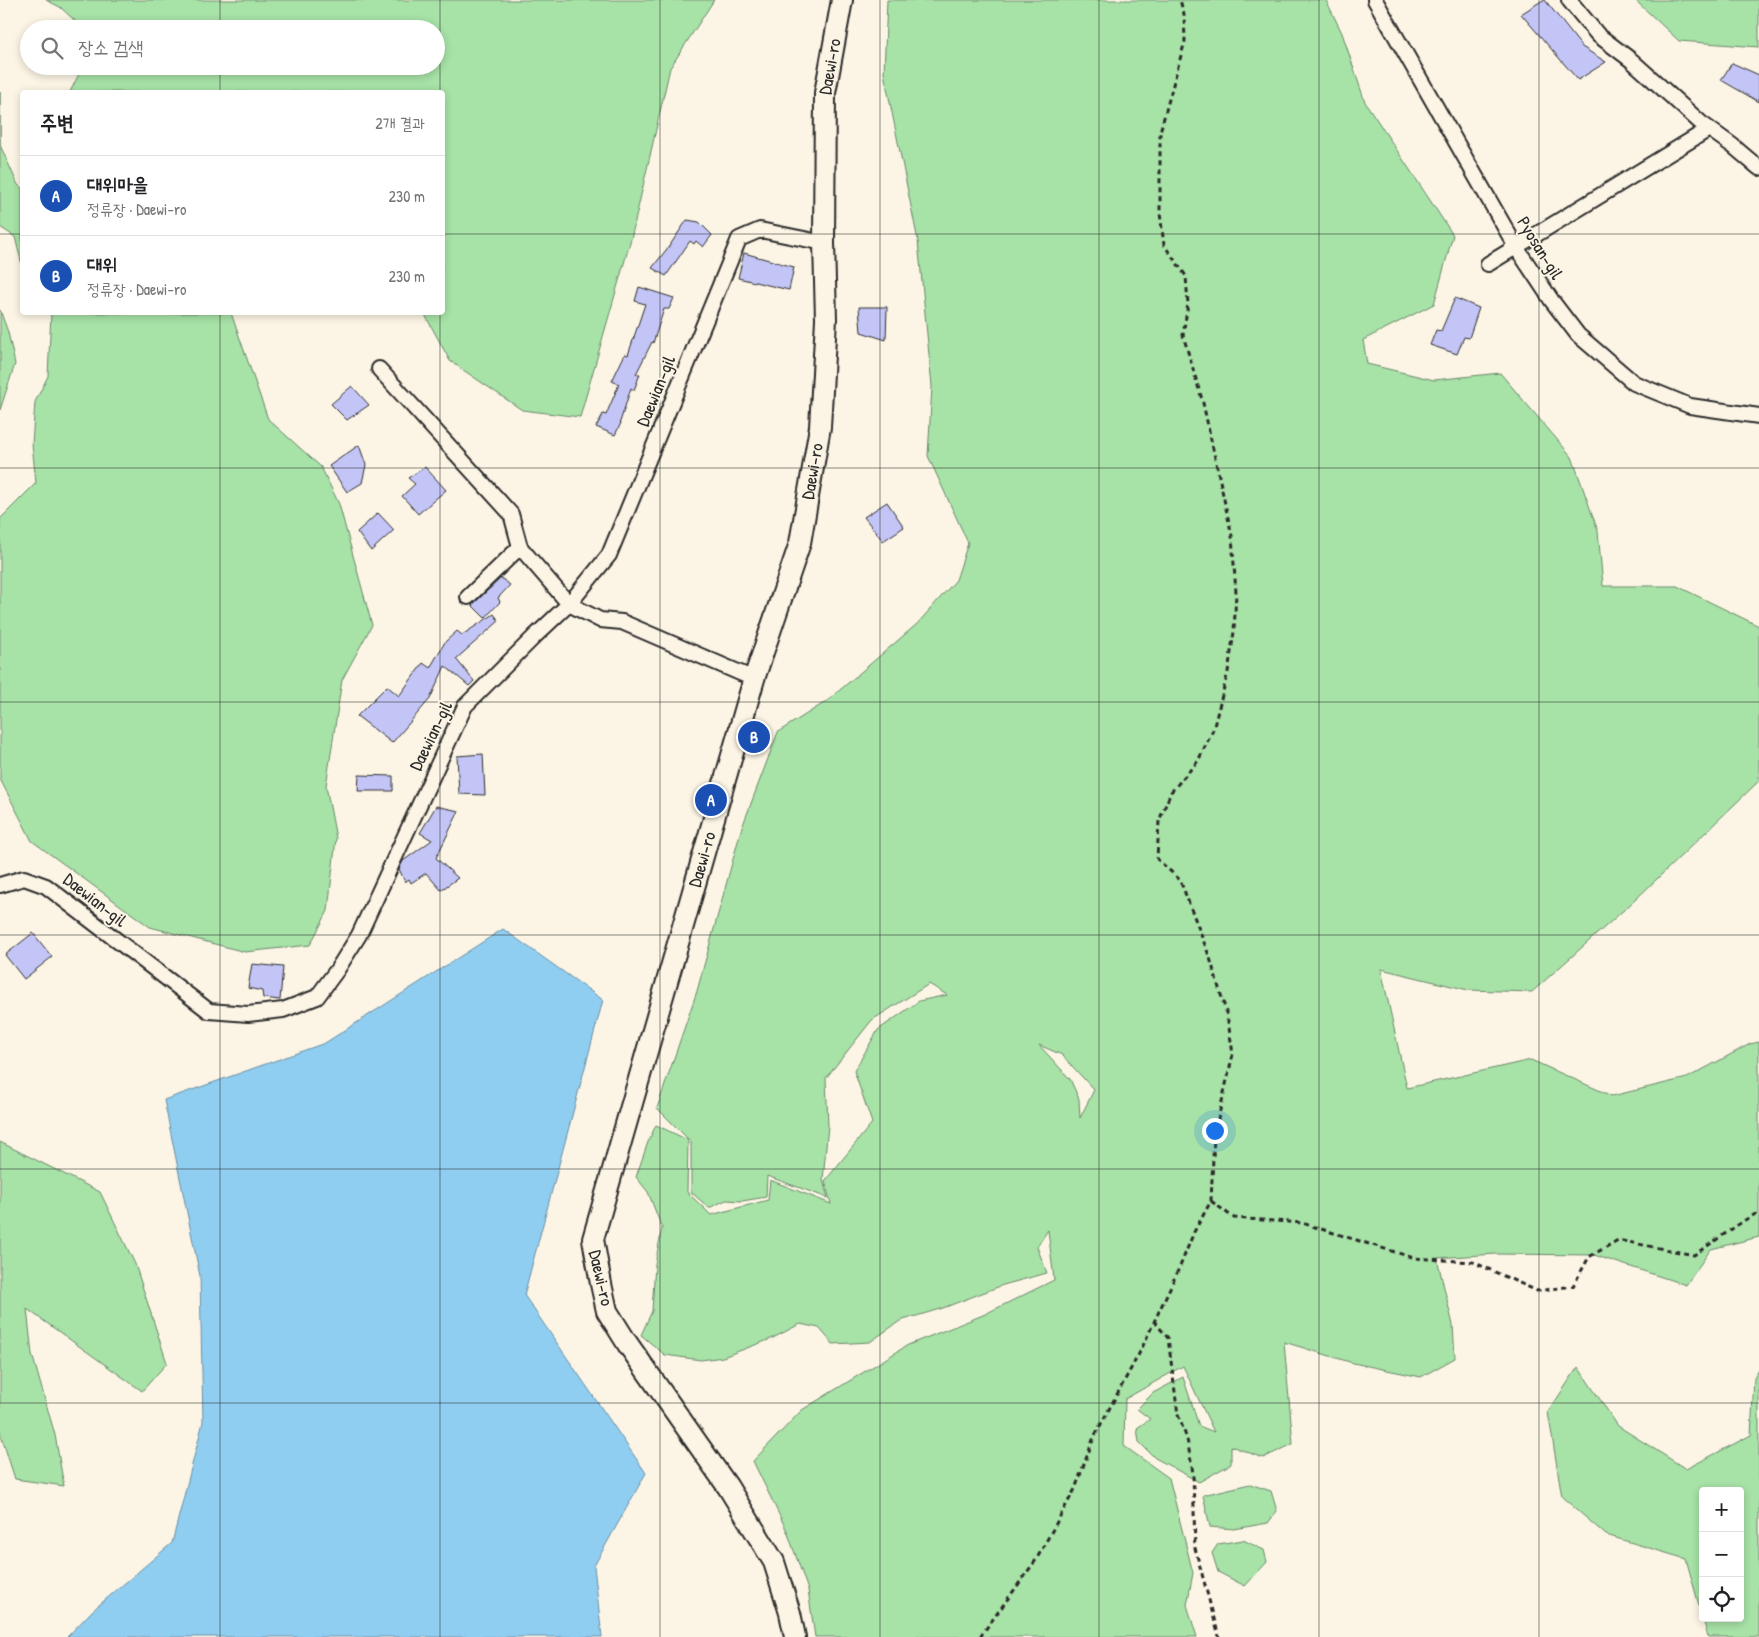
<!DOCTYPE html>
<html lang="ko">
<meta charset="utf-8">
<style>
:root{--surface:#fff;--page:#f6f6f6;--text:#202124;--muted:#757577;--line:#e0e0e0;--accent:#ea580c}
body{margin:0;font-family:"Patrick Hand","Poor Story",sans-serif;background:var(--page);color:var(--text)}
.controls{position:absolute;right:15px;bottom:15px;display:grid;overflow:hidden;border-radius:5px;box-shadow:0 2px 8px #0003}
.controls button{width:45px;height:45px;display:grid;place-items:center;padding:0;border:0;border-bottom:1px solid var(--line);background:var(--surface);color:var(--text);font:25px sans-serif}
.you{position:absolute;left:1214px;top:1130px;width:18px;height:18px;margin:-12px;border:4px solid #fff;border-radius:50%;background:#1a73e8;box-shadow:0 0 0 8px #1a73e833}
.badge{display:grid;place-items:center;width:32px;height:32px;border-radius:50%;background:var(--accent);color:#fff;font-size:16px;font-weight:700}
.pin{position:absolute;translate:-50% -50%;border:2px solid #fff;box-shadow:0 1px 5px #0006}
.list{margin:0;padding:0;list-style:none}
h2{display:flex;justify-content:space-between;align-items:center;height:65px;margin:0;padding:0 20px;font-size:21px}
h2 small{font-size:16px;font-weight:400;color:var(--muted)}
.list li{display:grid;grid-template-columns:32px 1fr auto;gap:15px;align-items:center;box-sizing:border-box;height:80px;padding:0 20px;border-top:1px solid var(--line)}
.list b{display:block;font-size:19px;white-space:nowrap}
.list p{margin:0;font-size:16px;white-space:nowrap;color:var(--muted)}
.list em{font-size:16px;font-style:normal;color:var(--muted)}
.icon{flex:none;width:28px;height:28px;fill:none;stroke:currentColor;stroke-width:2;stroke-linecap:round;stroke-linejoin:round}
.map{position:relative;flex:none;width:1759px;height:1637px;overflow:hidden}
.search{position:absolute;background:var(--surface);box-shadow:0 2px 8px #0003;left:20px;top:20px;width:425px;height:55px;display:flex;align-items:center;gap:12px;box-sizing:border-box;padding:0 18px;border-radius:28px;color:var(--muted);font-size:19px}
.panel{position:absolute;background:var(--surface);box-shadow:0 2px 8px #0003;left:20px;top:90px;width:425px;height:225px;border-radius:5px}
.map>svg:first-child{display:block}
</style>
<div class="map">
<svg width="1759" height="1637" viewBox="0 0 1759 1637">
<rect width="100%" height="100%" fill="#fcf5e5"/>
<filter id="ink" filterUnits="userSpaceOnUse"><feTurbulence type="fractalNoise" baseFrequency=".02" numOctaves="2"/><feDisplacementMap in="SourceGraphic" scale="10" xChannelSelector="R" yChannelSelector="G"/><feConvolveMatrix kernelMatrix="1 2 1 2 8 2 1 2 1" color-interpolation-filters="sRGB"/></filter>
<g filter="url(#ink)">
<g fill="#a7e2a7" stroke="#698669" fill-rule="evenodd">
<path d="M46,0h668l-44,68 -39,171 -51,178 -58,-7 -72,-49 -26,-48 18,-1v-220h-372l13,-26h353v-37h-352l-24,-22z"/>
<path d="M887,0h439l16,33 23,69 88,133 -19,69 -71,36 4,24 67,16 66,-7 72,84 26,74 5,55h74l82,40v155l-124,119 -103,92 -64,-2 -87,-21 26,119 124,-28 81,36 75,-18 63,-34 9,-2v195l-48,12 -25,36 -92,-30 -98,-1 -59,4 16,67 2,33 -34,19 -68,-14 -69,-21 9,102 -30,14 -32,-12v18l-32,18 -44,-24 -16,-16 -2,-14 13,-9 -13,-10 16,-16 30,-16 16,49 15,6 -31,-66 -58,33 -1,47 45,32 24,95 -6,32 10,32h-382l-7,-47 -21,-59 -34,-70 49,-51 106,-65 75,-30 71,-35 -6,-50 -11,17 10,26 -44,12 -60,23 -43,13 -30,21 -37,2 -14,-16 -19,-4 -29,15 -48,18 -22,3 -36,-5 -24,-20 11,-24 3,-47 7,-36 -14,-36 -12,-15 12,-35 8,-17 32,15 -1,52 24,23 57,-15 2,-20 61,24 -6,-23 47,-58 -18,-52 24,-41 41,-29 28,-6 -18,-11 -57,36 -46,58 2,47 -5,55 5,18 -61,-22 -1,21 -24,4 -16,-1 -17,8 -18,-16v-50l-34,-34 40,-117 44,-161 37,-98 49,-31 90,-77 39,-44 12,-37 -40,-87 4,-70 -14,-145 -34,-168zM1039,1045l23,10 32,35 -14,28 -1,-19 -9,-20z"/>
<path d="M1635,0h124v47l-80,-6z"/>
<path d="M0,92v53l18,40 4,3v77l-7,-28 -15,-10z"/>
<path d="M0,310l8,22 7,32 -15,46z"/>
<path d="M51,313h180l37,106 53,48 18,37 33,121 -30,55 -16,106 10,52 -8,73 -18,34 -65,7 -95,-25 -118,-86 -32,-62v-260l36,-36 -4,-39 3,-42 13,-26z"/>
<path d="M0,1142l100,50 35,72 32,99 -25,28 -115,-82 5,45 23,81 9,51 -49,-7 -15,-47z"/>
<path d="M1578,1367l40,59 68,43 65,-34 3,-57 5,-8v267h-51l-22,-78 -80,-24 -44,-38 -14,-85zM1703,1491h37v127h-37z"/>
<path d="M1250,1484l21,7 6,20 -9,12 -34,6 -24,-2 -7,-32z"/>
<path d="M1243,1540l21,10 3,12 -22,24 -27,-14 -6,-19 6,-9z"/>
</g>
<path fill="#90cef1" stroke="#688da2" d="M503,929l100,71 -79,295 122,178 -52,93 8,71h-535l25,-26 80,-68 31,-121 -3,-146 -36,-176 161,-57z"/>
<g fill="#c3c5f7" stroke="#2b2b2b">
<path d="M1543,0h2l37,47 24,15 -28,18 -57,-66z"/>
<path d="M1732,63l27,12v27l-38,-22z"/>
<path d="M687,220l12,2 13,13 -9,12 -7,-6 -2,3 -4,-3 -24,35 -14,-8 18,-23z"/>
<path d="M744,253l50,14 -5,23 -51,-12z"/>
<path d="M639,287l35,11 -5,11h-5l-11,34 -1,-1 -16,32h4l-6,16 -3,-2 -11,34 1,1 -6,12 -19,-8 7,-13 3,1 13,-31 -7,-3 13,-27 3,1 17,-51 -10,-3z"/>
<path d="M1455,298l24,10 -10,30 -5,-1 -7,17 -27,-9 6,-15 5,1z"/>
<path d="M859,307h28l-1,33 -25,-8z"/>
<path d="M352,386l17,19 -22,15 -16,-16z"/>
<path d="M359,445l7,20 -4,18 -15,9 -18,-26z"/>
<path d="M425,467l21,23 -28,24 -16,-18 13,-12 -7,-6z"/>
<path d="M887,502l17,25 -21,14 -19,-24z"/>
<path d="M378,513l16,17 -23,21 -14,-19z"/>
<path d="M501,578l9,7 -12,13 2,4 -15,16 -13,-13z"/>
<path d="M494,614l5,7 -43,38 18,22 -5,5 -24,-20 -15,33 -38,44 -35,-27 30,-30 12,10 24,-33 7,5 15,-26 12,-11 5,4z"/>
<path d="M483,754l2,41 -26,-1 -2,-38z"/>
<path d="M359,775l34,1v15h-35z"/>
<path d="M436,806l23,5 -23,47 22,20 -17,12 -15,-17 -15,10 -2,-4 -4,3 -6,-13 4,-8 29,-21 -12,-7z"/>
<path d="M33,933l19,24 -28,22 -19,-24z"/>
<path d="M252,964l31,3 -3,33 -17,-2 -1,-7 -14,-3z"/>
</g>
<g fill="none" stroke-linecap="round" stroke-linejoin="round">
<defs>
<g id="street">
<path d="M1375,0l141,247 36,54 26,34 56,48 56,23 69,10"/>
<path d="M1569,0l29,35 33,25 70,63 32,23 26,22"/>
<path d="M1488,264l221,-135"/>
<path d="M379,369l132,145 9,33 49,57 31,16 22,2 132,57"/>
<path d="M468,597l52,-50"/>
<path d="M0,885l24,-7 22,8 163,125 39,3 35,-4 34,-13 20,-27 22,-35 106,-229 70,-70 34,-32 40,-49 130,-316 21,-9 64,13"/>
</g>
<g id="secondary">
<path id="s1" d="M795,1637l-5,-24 -16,-51 -46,-75 -101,-144 -20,-32 -6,-27 -8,-45 161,-560 46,-136 20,-116 6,-108 -2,-76 1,-150 17,-93"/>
</g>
</defs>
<use href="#street" stroke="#2b2b2b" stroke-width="18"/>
<use href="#secondary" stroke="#2b2b2b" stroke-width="24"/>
<g stroke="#2b2b2b" stroke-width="3" stroke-dasharray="5 4" stroke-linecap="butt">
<path d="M1211,1201l23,17 68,5 112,35 59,4 64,29 36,-5 16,-29 29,-17 76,15 51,-35 14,-8"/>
<path d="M1154,1321l14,17 10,77 9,24 6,34 2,75 24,89"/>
<path d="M980,1637l56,-77 39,-71 19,-52 47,-87 40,-86 13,-32 17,-31 3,-65 19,-82 -6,-39 -17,-57 -30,-78 -23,-21 2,-38 12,-29 27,-31 15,-31 15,-58 6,-40 2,-39 -4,-57 -29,-133 -20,-68 5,-31 -2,-28 -22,-31 -4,-32v-81l25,-91 -1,-27 -4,-14"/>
</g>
<use href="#street" stroke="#fcf5e5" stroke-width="14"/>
<use href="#secondary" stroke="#fcf5e5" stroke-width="20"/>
</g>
</g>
<path fill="none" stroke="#2b2b2b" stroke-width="1" stroke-opacity="0.55" d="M220,0v29M440,0v92M660,0v1637M880,0v1637M1099,0v1637M1319,0v1637M1539,0v1637M220,66v26M0,234h22M442,234h1317M220,312v1325M440,312v1325M0,468h1759M0,702h1759M0,935h1759M0,1169h1759M0,1403h1759"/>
<g text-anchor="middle" stroke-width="4" stroke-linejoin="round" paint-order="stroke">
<g font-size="18" fill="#2b2b2b" stroke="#fcf5e5">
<text dy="6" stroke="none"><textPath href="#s1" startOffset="1658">Daewi-ro</textPath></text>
<text transform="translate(1540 248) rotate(58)" y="6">Pyosan-gil</text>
<text transform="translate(656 391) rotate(-68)" y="6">Daewian-gil</text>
<text dy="6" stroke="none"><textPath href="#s1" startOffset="1252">Daewi-ro</textPath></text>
<text transform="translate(431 736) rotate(-64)" y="6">Daewian-gil</text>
<text dy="6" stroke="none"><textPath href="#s1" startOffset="848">Daewi-ro</textPath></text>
<text transform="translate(95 900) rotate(38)" y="6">Daewian-gil</text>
<text transform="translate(601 1278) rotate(77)" y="6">Daewi-ro</text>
</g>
</g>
</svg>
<div class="controls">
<button>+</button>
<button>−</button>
<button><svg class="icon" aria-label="locate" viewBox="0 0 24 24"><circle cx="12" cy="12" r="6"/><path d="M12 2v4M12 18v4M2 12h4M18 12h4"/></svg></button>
</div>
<div class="you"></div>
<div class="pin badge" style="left:711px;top:800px;background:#1a4fb4">A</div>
<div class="pin badge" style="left:754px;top:737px;background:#1a4fb4">B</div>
<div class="search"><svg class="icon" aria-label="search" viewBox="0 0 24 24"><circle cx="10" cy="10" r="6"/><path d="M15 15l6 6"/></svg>장소 검색</div>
<section class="panel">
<h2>주변<small>2개 결과</small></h2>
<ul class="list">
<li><span class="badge" style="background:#1a4fb4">A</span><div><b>대위마을</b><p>정류장 · Daewi-ro</p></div><em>230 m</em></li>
<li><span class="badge" style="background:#1a4fb4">B</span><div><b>대위</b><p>정류장 · Daewi-ro</p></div><em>230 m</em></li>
</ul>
</section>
</div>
